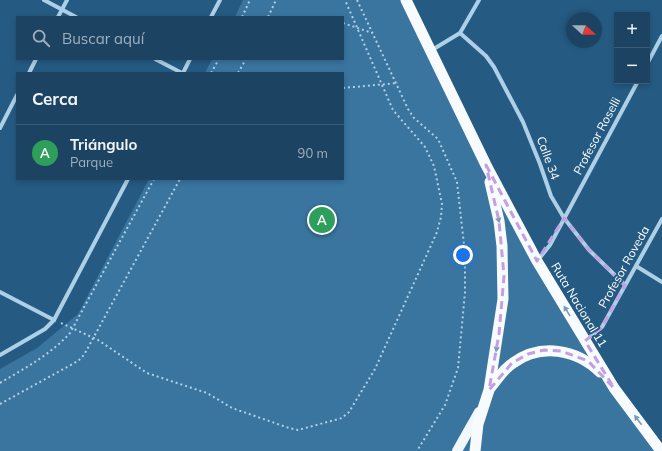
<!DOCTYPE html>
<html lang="es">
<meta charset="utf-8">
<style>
:root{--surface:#1c4462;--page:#254b68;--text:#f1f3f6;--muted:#a0b0be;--line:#3a5c77;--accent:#95b2f1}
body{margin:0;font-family:Mulish,sans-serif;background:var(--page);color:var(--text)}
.controls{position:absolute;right:12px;top:12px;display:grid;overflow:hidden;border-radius:0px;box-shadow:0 2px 6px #0003}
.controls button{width:36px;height:36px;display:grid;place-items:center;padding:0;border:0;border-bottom:1px solid var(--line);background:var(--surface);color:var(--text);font:20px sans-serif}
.compass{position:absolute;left:566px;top:12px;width:36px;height:36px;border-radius:50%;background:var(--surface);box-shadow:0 2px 6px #0003;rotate:111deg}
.you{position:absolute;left:463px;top:255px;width:14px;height:14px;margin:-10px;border:3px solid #fff;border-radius:50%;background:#1a73e8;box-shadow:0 0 0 6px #1a73e833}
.badge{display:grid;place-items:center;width:26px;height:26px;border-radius:50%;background:var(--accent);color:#fff;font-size:13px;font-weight:700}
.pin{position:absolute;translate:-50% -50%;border:2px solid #fff;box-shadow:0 1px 4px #0006}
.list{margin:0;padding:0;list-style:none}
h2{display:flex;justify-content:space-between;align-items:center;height:52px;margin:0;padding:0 16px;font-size:17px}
h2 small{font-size:13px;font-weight:400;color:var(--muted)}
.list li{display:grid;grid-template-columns:26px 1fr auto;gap:12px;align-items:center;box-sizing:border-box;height:56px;padding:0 16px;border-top:1px solid var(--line)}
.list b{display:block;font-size:15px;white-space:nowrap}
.list p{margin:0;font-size:13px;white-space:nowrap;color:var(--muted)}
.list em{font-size:13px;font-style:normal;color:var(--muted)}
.icon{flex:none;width:22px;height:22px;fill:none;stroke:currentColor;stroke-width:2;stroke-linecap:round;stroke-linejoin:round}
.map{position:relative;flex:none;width:662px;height:451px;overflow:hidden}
.search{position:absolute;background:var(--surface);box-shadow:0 2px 6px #0003;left:16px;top:16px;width:328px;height:44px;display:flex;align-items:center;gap:10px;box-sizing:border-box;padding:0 14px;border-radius:0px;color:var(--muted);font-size:15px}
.panel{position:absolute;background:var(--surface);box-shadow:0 2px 6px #0003;left:16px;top:72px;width:328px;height:108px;border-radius:0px}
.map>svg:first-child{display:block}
</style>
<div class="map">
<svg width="662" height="451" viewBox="0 0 662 451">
<rect width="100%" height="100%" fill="#255b83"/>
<path fill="#3a75a0" d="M243,0h163l131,261 125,190h-662v-82l37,-21 41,-34 71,-135h194v-106h-138l7,-14h131v-42h-108z"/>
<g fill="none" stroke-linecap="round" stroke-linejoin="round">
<g stroke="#aed0e7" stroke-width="2" stroke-dasharray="2 3" stroke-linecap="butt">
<path d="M357,0l51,109 6,9 24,21 19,43 8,72v38l-7,76 -13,37 -28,46"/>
<path d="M242,17l8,-17"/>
<path d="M268,17l8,-17"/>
<path d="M343,23l29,10"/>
<path d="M211,73l8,-14"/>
<path d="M238,73l8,-14"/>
<path d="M343,88l55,-5"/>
<path d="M61,323l37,17 49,33 60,20 25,15 57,20 9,2 44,-12 7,-6 26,-43 53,-117 9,-20 4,-15 1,-13 -8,-38 -9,-19 -32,-37 -48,-110"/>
<path d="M0,383c25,-15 50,-28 70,-50l84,-154"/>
<path d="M0,404l78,-43 6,-6 96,-176"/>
</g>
<g stroke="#aed0e7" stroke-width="4">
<path d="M44,0l32,17"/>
<path d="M58,17l9,-17"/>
<path d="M211,17l9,-17"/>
<path d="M460,33l26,23 8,11 29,55 17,42 11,32 13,22 25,32 36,35"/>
<path d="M432,50l28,-17 19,-33"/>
<path d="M155,59l27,14"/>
<path d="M647,64l15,-28"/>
<path d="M29,73l7,-14"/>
<path d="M183,73l7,-14"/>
<path d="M0,128l17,-33"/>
<path d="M538,260l12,-15 88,-164"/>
<path d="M636,266l26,16"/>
<path d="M0,292l54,28"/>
<path d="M585,341l17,-14 60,-108"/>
<path d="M0,355l45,-26 9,-9 74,-141"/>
</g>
<path stroke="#f0f7fd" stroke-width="10" d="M457,451l22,-39"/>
<g stroke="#f8fbfe" stroke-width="11">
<path d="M406,0l80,165 51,96 77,127 47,63"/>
<path d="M490,388c7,-8 13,-19 23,-25 28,-20 63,-14 87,9"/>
<path d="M475,451l3,-27 11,-34 14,-91 -1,-53 -3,-25 -9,-39"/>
</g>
</g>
<defs><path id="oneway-solid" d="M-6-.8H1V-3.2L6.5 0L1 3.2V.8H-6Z"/></defs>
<g fill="#799bb4">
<use href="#oneway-solid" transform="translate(498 217) rotate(78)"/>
<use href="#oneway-solid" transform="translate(567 311) rotate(-121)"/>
<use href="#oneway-solid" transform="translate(497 346) rotate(100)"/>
<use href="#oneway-solid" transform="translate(638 420) rotate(-127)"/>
</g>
<path fill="none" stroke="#c4a0e2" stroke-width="3" stroke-dasharray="8 5" stroke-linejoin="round" d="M486,165l51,96 27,-43 25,32 36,35 -23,42 -17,14 29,47 -26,-27 -27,-10 -17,-1 -16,4 -16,9 -23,27 10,-56 5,-58 -5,-55z"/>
<g text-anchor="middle" stroke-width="4" stroke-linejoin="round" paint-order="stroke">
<g font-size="12" fill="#fff" stroke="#255b83">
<text transform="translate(597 136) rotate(-62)" y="4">Profesor Roselli</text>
<text transform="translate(548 158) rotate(70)" y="4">Calle 34</text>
<text transform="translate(624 267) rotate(-61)" y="4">Profesor Roveda</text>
<text transform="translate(579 305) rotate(59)" y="4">Ruta Nacional 11</text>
</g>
</g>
</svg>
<div class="controls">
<button>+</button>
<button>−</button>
</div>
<svg class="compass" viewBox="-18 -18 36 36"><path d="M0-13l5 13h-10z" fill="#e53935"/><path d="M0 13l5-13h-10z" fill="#a0b0be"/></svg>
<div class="you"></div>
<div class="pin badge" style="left:322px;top:220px;background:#2e9e5b">A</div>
<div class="search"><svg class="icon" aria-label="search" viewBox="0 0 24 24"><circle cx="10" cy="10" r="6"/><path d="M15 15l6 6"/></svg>Buscar aquí</div>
<section class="panel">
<h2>Cerca<small></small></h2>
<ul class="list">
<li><span class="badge" style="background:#2e9e5b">A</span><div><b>Triángulo</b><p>Parque</p></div><em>90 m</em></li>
</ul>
</section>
</div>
